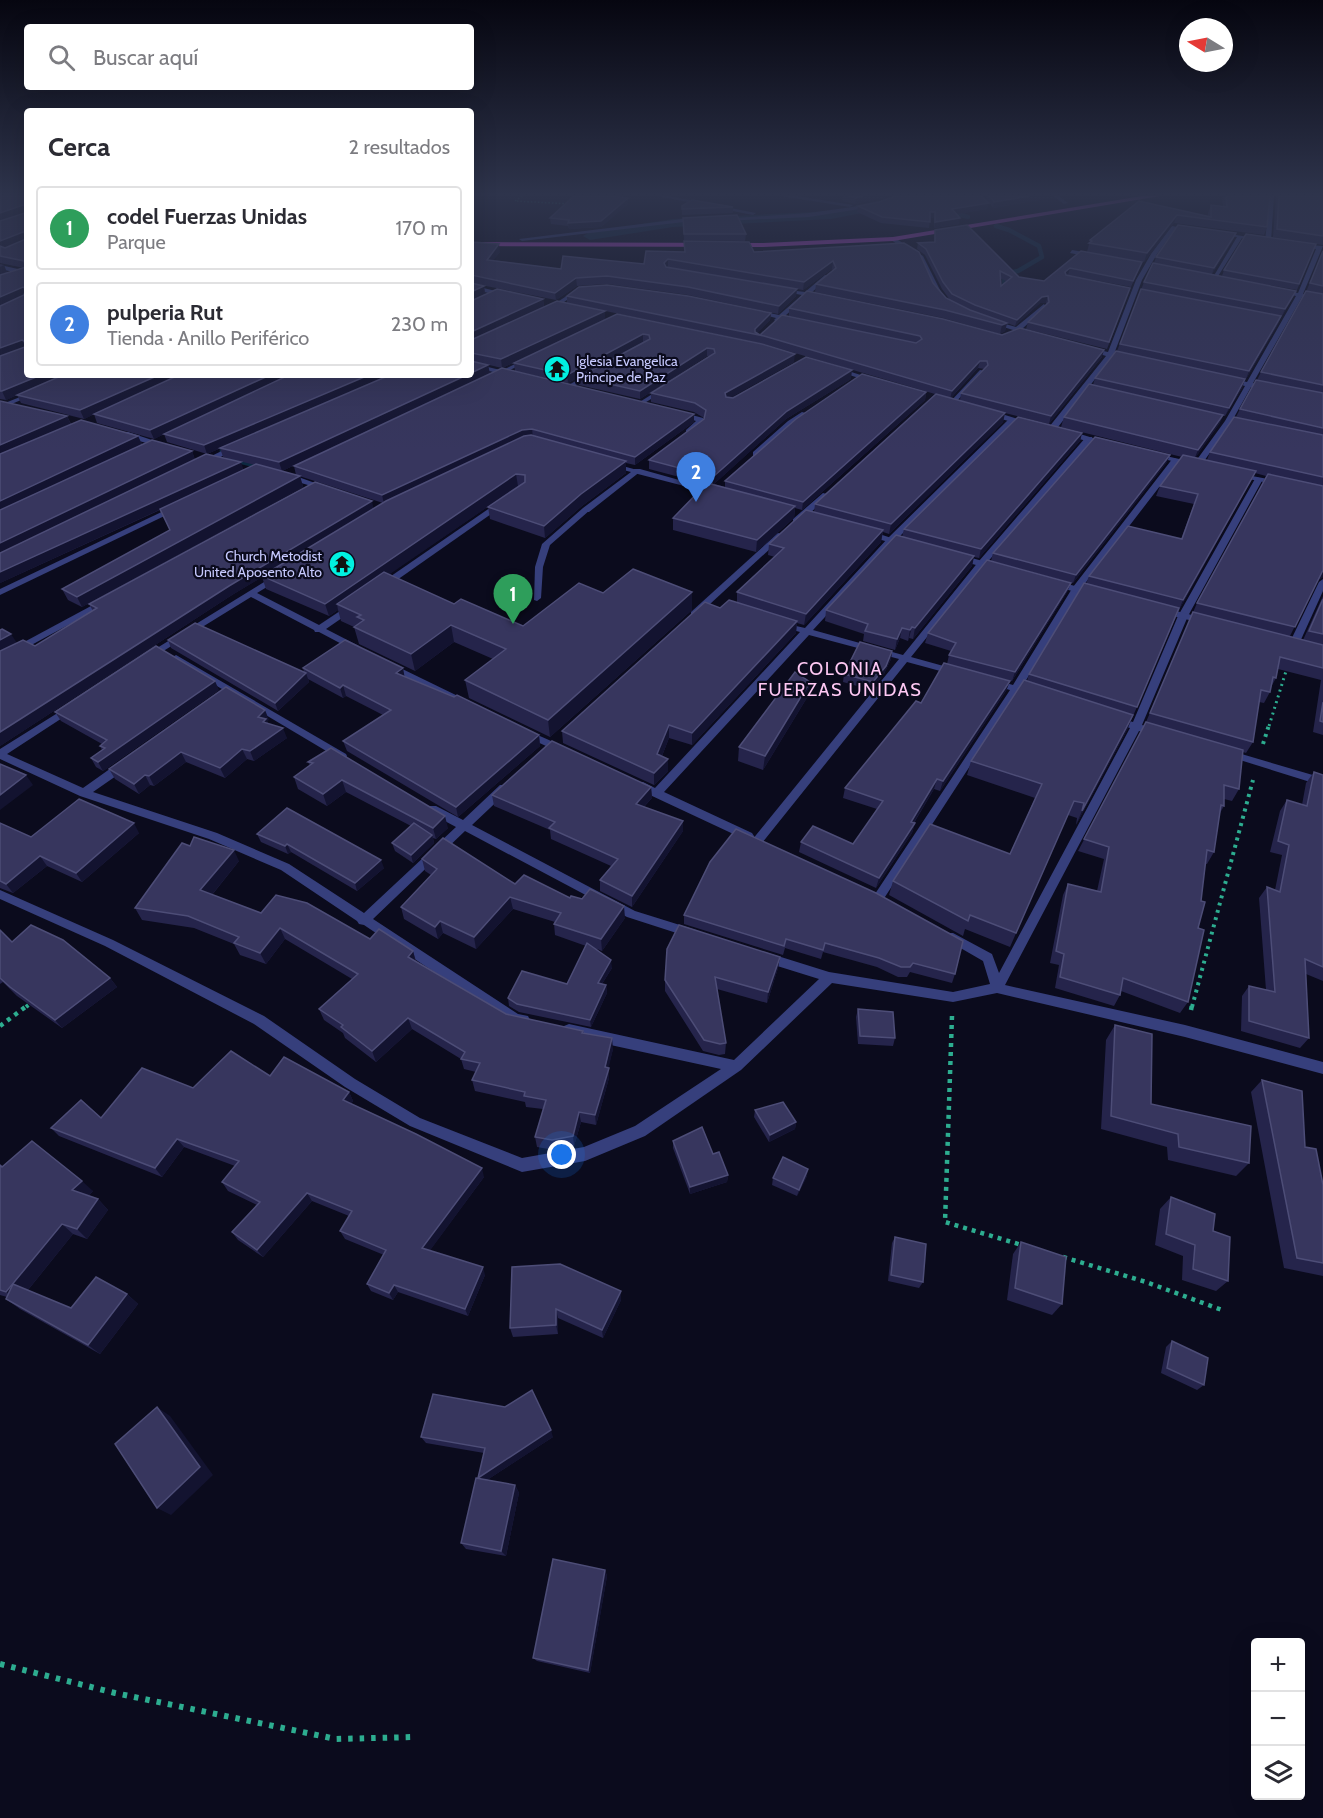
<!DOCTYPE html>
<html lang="es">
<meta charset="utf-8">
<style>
:root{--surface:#fff;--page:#f2f2f3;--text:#2b2b33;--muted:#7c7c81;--line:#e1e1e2;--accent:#188481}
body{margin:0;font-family:Cabin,sans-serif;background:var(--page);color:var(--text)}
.controls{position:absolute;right:18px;bottom:18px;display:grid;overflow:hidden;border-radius:6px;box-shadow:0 6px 24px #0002}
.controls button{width:54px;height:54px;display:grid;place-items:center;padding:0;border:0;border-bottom:2px solid var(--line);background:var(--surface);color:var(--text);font:30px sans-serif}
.compass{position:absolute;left:1179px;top:18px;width:54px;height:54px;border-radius:50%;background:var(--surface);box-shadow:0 6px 24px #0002;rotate:280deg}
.you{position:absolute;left:562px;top:1155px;width:21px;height:21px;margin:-15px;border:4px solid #fff;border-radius:50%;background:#1a73e8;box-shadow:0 0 0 9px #1a73e833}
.badge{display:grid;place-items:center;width:39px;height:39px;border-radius:50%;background:var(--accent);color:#fff;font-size:20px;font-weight:700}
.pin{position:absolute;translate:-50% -50px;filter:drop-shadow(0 2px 3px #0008)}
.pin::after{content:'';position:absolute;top:32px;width:21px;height:18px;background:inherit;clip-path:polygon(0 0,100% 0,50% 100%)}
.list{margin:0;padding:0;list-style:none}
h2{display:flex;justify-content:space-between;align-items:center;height:78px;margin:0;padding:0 24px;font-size:26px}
h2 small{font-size:20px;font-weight:400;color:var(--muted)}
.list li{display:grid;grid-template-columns:39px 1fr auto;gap:18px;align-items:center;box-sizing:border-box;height:84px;margin:0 12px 12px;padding:0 12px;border:2px solid var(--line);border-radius:6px}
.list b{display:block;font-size:22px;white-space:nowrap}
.list p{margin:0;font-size:20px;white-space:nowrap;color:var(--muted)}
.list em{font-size:20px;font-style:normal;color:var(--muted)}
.icon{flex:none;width:33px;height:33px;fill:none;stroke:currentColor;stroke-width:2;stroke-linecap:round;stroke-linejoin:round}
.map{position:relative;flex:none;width:1323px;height:1818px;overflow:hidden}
.search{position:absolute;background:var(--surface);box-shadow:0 6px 24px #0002;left:24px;top:24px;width:450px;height:66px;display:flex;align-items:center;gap:15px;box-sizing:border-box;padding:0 21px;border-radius:6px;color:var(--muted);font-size:22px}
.panel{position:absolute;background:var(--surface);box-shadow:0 6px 24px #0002;left:24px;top:108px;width:450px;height:270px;border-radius:6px}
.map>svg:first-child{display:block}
</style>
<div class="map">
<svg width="1323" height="1818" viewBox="0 0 1323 1818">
<rect width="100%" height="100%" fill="#0b0b1d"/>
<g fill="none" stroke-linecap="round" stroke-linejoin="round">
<g stroke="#0c2940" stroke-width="4.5">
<path d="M947,211l21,6"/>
<path d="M996,226l13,4 30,16 3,11 -24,14 -14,3 1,21"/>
</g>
<path stroke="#0c2940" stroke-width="5" d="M225,435l-3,16c9,10 21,11 34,14"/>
<path fill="#0c2940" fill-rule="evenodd" d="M899,198l5,1 2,3 -2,3 -73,14 -158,8 -83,13 -7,-4 7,-4 83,-13 158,-8z"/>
<path stroke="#2dad90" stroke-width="1.5" stroke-dasharray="1.5 2" stroke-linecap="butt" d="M522,196l-7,5 56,3"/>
<path stroke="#2dad90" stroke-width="3" stroke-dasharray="2 4" stroke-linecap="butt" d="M1269,726l18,-58"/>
<g stroke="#2dad90" stroke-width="4" stroke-dasharray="3 4.5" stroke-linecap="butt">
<path d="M1263,744l6,-19"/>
<path d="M26,1007l5,-4"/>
<path d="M1192,1007l61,-227"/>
</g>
<g stroke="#2dad90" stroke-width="4.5" stroke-dasharray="4 5" stroke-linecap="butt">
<path d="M1191,1010l1,-5"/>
<path d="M952,1016l-7,206 80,24"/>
<path d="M0,1026l28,-21"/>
<path d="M1063,1257l83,25 76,28"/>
</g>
<path stroke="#2dad90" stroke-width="6" stroke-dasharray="4.5 7" stroke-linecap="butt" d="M0,1664l115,29 221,46 78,-2"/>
<path fill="#363f7c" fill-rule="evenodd" d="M583,508l7,2 -40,35 -7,22 -2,31 -4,3 -3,-1 1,-33 7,-23z"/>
<g fill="#363f7c" fill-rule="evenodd">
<path d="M657,196h12l87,17 -3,2z"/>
<path d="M781,196h16l56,9 -3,2z"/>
<path d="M1053,196h6l9,7 -4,1z"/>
<path d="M1270,196h4l-3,45 -3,2 -3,-2z"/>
<path d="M874,204l-2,3 -63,10 -86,4 -3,-2 89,-6z"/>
<path d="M699,217l2,3 -179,21 -3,-2z"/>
<path d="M1172,226l23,4 -3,2 -17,-3 -18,25 -15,26 -28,74 17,5 -3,2 -16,-4 -57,74h-6v-4l57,-71 -19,-6 3,-2 18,4 28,-72 15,-26z"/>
<path d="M1217,232l44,7 -3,2 -16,-3 -27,43 -3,-2 25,-42 -20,-3z"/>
<path d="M891,238h4l28,18 21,42 -5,-1 -20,-39 -28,-18z"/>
<path d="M1297,244l26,2 -20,48 20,4v4l-21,-5 -49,86 19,6 -3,2 -18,-4 -19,34 -32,46h-6l-1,-2 32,-44 20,-35 -21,-6 3,-2 20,4 49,-86 -19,-5 3,-2 18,4 18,-44 -19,-3z"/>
<path d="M1072,250l23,4 3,2 -3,2 -25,-5z"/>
<path d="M825,275l5,1 -19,17 12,3v2l-16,-2 -22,20 11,3v2l-15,-2 -4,3 -3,-2 2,-2 -24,-6 3,-2 24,5 23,-20 -22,-4v-2l25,3z"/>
<path d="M579,288l5,1 -34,22 -5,-1z"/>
<path d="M1044,304l2,3 -24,22 9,3v2l-12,-2 -6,1v-3l-25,-8 3,-2 25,7z"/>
<path d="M527,358l5,1 -36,18 -5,-1z"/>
<path d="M980,370l5,1 -31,33h-4v-2z"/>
<path d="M592,372l5,1 -27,15 -5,-1z"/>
<path d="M662,388l5,1 -24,15 -5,-1z"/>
<path d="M30,393l5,1 -35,15v-4z"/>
<path d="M802,412l7,2 -15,11 -35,31h-6v-4l35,-31z"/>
<path d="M1010,418l7,2 -123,122 -81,88 90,25 76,-94 107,-124h6v4l-107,124 -74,92 47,13v4l-3,1 -48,-13 -145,181h-8l-2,-3 147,-181 -90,-24 -145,157 88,41 2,3 -2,3h-8l-109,-51 -1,-3 1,-3h8l12,6 145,-156 -22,-6v-4l27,6 83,-90z"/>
<path d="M122,432h6l39,13 -7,2 -38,-11z"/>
<path d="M234,445l7,2 -37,18 -7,-2z"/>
<path d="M1173,458l7,2 -100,130 -58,97 14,4v4l-18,-3 -135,208h-8l-2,-3 2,-3 135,-204 -21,-6v-4l3,-1 21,6 60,-98z"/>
<path d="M608,462l33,9 -52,41h-6v-4l48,-36 -23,-6z"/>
<path d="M284,474h6l39,14 -4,2 -41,-12z"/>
<path d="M1256,477l7,2 -75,137 -46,109 18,6 1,2 -5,3 -17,-5 -134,254 180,40 138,37v12l-138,-37 -188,-44 -44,9 -121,-19 -91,87 -96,66 -60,25 -63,11 -112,-46 -65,-39 -91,-63 -149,-78 -105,-47v-9l113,50 151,76 91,63 65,39 102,40 62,-11 51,-21 86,-57 -152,-33 -5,-2 -2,-4 2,-4 5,-2 165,36 85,-81 -58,-18 -2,-4 2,-4 4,-1 64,20 124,20 37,-8 -7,-23 -38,-22 -2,-3 2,-3h8l39,21 7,19 131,-245 -19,-6 -1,-2 5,-3 18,5 45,-106z"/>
<path d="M823,493l7,2 -31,28h-6v-4z"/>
<path d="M497,503l7,2 -117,82h-6v-4z"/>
<path d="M172,507l7,2 -179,86v-6z"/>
<path d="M778,533l7,2 -88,81h-6v-4z"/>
<path d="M277,574l4,3 -1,2 -23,14 62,32 30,-20h6v4l-29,20 33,17v4h-6l-34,-18h-4l-1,-2 -63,-33 -99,61h-6l-2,-2z"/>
<path d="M1323,579v12l-24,53 -2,2h-6l-2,-2 30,-62z"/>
<path d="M104,599l4,3 -1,2 -107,58v-7z"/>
<path d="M176,655l170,99 1,2 -1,2h-8l-165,-98 -2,-2z"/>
<path d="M390,663l74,36 1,2 -1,2h-8l-69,-35v-4z"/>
<path d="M72,704l4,1v4l-69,45 76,34 38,-27h8l1,3 -1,3 -36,25 124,41 72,31 75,49 92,-86 -28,-15 -2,-3 2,-3h8l27,14 37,-35h8l1,3 -1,3 -36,34 163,86 61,19 2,3 -2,3 -4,2 -65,-21 -162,-86 -92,88 145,95 10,2 2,4 -2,4 -5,1 -13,-2 -146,-98 -5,-1 -2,-3 -76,-51 -72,-31 -129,-43 -80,-37v-10z"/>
<path d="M524,729l43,19 1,2 -5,3 -4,-1 -39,-18 -1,-2 1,-2z"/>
<path d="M1228,750l95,28v8l-99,-31 -1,-2z"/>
</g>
<g fill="#363f7c" fill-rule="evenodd">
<path d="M0,265l27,6v4l-27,-6z"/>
<path d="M471,285l37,9 1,1 -3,2 -35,-8z"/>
<path d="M471,363l42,10 1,1 -3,2 -40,-9z"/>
<path d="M836,367l40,13 1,1 -3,2 -40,-13v-2z"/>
<path d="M677,411l26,7v6l-11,10h-6v-4l10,-9 -19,-6z"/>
<path d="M986,411h6l42,13 -7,2 -41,-11z"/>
<path d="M1064,431h6l43,13 -7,2 -42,-11z"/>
<path d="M1152,453l41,9 4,2 -4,2 -38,-9h-3z"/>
<path d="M634,469h6l82,23 -7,2 -81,-21z"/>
<path d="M1236,473l42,8 4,2 -4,2 -39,-8 -4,-2z"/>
<path d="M864,531h6l40,13 -4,3 -42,-12z"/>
<path d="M957,554l44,12 1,2 -4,3 -44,-12 -1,-2z"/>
<path d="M1053,580l44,12 1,2 -4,3 -44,-12v-4z"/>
<path d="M1160,607l48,12 2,2 -5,3 -48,-12 -2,-2z"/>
</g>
<path fill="#ce49dd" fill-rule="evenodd" d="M1142,196h18l-267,45 -130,6 -292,-1v-4l292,1 130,-6z"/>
</g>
<g fill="#25244b" fill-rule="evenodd">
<path d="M0,196h27v179h444v-92l13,3 1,8 58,5 1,8 61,4v8l-103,49 -17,-4 3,1 2,9 -208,97 -11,-3 29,8 3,11 -221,120 -14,-7 -6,-11 108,-59 -10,-20 -160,73 67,-167 4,8 67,12 4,8 50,7 3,9 49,10 11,-5 -32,-8 -3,-9 95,-41 -108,47 -40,-12 -3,-8 -10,5 -57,-16 -3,-9 -10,5 -63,-16 -4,-8 -11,5 -6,-1v-135l4,1 3,8 17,-5 -24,-5z"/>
<path d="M843,196h45l-33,8 -13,-3z"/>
<path d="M985,196h68l-1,2 -59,10z"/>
<path d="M1223,196h47l-3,31 -3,8 -90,-12 -30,39 -57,-10 3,-12 49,-39 69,15v-3l3,-8 12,1 -1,-7z"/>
<path d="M1276,196h47v49l-50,-8z"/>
<path d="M628,198v6l-27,23 -32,2 -1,-3 -17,-2 -1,-6z"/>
<path d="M682,206l51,1v6l-51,2z"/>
<path d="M858,206l129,3 -30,5 2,10 -25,4v-10h-4l-1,10 -48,-5 -24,-11z"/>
<path d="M683,218l63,16 -1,7 -61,-1z"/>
<path d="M935,230l84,47 25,4 37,-30 61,11 -11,25 -63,-12 62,13 -23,61 -81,-20 2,-7 18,-17v-2h-6l-25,23 -8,-3 -2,8 -5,3 -57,-16 -128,-26 1,-8 17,-13 -1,-2 -29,21 -135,-23 129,22 -1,7 -18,18 -90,-19 -81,-11 -30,2 -21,14 -85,-17v-41l29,10 -7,8 68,9 83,-5 41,-12 -1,-11 70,11 150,-9 29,40 13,15 4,2 -8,-11 -17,-34 -8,-6 1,-6 16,-1zM1000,278l6,3 -5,5z"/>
<path d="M1236,233l-3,7 -21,34 10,2 2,-6 92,-26 -19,46 -64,-11 59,20 -10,17h-1l-3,8 -32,55h-1l-3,9 -17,28h-2l-4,8 -24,34 12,2 3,-8 26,-35 4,-8 17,-29 4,-8 45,-80 17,-42v327l-5,3 -28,56 13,4 20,-44v139l-10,-3 8,-52 -43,-11 -2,9 -5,9 -1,5 -6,11 -5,-1 -6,40 -7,11 -3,-1 -4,37 -7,12 -8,-2v7l-4,7 -6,39 -7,12h-2l-7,64 -10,74 -8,11 -59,-22 -1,4 -6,11 -59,-18 4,-23 -9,-2 13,-68 5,-11 29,7 7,-32 -26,-8 68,-129 51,-119 69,-127 -11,-3 -76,137 -52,120 -51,95 1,-7 -9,-3 -58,132 -45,-18 -2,7 -74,-41 4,-14 117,-27 25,-56 -68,-23 4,-14 56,-80 2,-7 57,-90 3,-8 92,-37 13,-35 -38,-8 4,-10 22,-29 -121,-30 3,-10 29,-32 2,-7 22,-27 27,-69 10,-19 2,-6z"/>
<path d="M567,296l204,17 -1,7 -13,13 3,2 88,-6 -59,-13v-8l213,27 100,22 -53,67 -44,-11 -2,9 -114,112 -6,-2 -2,10 -77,83 -7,-2 -1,10 -104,112 -23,-7 -7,18 6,3v12l-14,14 -91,-42 -1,-12 158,-123 17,-5v-11l38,-35 -7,-2 1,-11 45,-32 1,-8 120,-110 -171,-50 -197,-41zM978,368l7,1 -24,24 -1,7 -9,-2z"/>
<path d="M617,314l177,48 -63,35 120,-18 -65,40 -72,65 11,3v-6l201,-89 -1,8 -123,110 -7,-2 -1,10 -38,34 -83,-22v-12l33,-34 -57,-15v-9l55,-41v-1l-10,-6 -43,-10v-9l58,-37h-2l-67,43 -61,-14v-8l65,-35 -76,41 -53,-12 -1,-8z"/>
<path d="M502,368l192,54 -59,43 -9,-2v10l-44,33 -37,32 -55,-19 -2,-12 31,-21h-1l-129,88 65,30 69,22 80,-33 89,-1v18l-142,127 -81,-39 -4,-18 28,-21 -39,-17 -39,29 -56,-27 -5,-17 -13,-6 -3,-11 -9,6 -63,-27 -4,-12 -30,18 -232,151 17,-103 18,3 58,-35 -4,-7 284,-95 10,-6 -87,-28 -2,-9z"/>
<path d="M1082,433l-2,8 -101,117 -5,-1 -2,9 -59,73 -4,-1 -1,3 -8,-3 -5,12 -32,-9 1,-7 -39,-13 1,-11 76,-73 2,-8z"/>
<path d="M1167,462l-94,121 -82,-22 2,-8z"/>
<path d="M1071,583l-4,9 -55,89 -65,-17 2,-9 2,-4 -26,-8 3,-10z"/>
<path d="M168,640l136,33 -1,-5 101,8 135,59 1,11 -82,71 -111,-66 -4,-10 40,-26 -37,-19 -3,2 -35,-19 1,3 -31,29 -107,-63z"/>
<path d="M892,651l-1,8 -7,15 -13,16 -28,-8 1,-8z"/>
<path d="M1010,681l-4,10 -66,100 -6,-2 -20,34h1l-3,10 -36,55 -77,-36 2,-10 52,2 24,-35 -34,-11 2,-10 76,-85z"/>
<path d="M219,690l-116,81 -7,-4 -5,-9 11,-8 -2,-4 2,-2 -41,-23 -6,-9z"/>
<path d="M808,696l-45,74 -25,-9 1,-14z"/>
<path d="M269,720l-2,1 1,2 19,15 -33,23 -7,-2 -22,19 -39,-16 -32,24 -4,-1 -11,9 -24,-15 -6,-10z"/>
<path d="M331,748l117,80 -12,11 -3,-1 1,5 -21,20 -18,-12 -3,-8 19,-17 -65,-34 -19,14 -29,-17 -4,-12 16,-11 -2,-4z"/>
<path d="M1314,772l9,3v206l-17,-7 3,64 -9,10 -59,-17 1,-35 7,-10 17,4 -7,-92 8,-11 8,3 7,-35 -12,-3 10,-41 7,-11 15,5 4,-22z"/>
<path d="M651,787l1,11 -8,9 39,14v10l-51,76 -32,-16v-11l11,-14 -60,-27 -1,-9 -56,-24 -2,-11z"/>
<path d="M0,823l31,14 108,-4 -57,49 -35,-16 -34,27 -13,-5z"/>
<path d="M257,834l127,34 -27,23 -66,-39 -3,2 -27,-12z"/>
<path d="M190,846l49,15 -27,34 49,18 109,26 43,12 3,10 90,53 77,17 1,3 29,15 -5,19 1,10 -13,47 -15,-3 -7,24 -20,4 -17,-3 -2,-10 8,-28 -17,-2 -1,-5 -50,-11 -3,-11 4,-8 -12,-3 -3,-10 -49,-30 -36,33 -31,-24 -2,-5 -19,-13 -5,-11 33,-30 -67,-40 -19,25 -26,-9 -6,-11 -40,-16 -52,-8 -7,-12z"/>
<path d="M422,859l148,39 55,20 -23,33 -5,-2 15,19 -10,16 4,1 1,8 -16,34 -72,-15 -10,-6 -1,-8 59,-14 19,-38 -31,-11 -1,-11 1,-2 -42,-13 -37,40 -33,-16 -5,6 -34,-20 -3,-12 30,-32 -6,-4z"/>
<path d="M710,862l245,112 -3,9 -42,-11 -3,5h-9l-21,-10 -54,-15 -2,7 -36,-11 -2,7 -99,-31v-9z"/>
<path d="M0,930l12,12 98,36 7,9 -55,41 -45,-32 -14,-14 -3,2z"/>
<path d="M780,957l-2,11 -11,35 -50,-14 9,54 -1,11 -6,1 -16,-4 -38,-60v-11z"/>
<path d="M858,1009l37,29 -2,8 -35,-2 -2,-27z"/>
<path d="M1115,1025l36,79 98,59 -13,13 -68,-16 -1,-13 -66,-18 5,-89z"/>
<path d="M270,1076l79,16 4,9 -2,3 133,73 -54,73 55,25 -17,41 -70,-24 -5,8 -22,-9 -4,-7 17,-29 -39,-16 -5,-8 9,-15 -37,-15 -49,56 -25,-17 -6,-8 25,-27 -29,-14 -6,-9 13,-16 -51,-19 -22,30 -103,-41 -8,-8 50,-10 92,-30z"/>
<path d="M1262,1080l43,67 18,38v91l-39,-8 -33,-176z"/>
<path d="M755,1110l41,12 -1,7 -26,13 -15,-25z"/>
<path d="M673,1141l40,13 15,21 -1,7 -37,12 -17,-46z"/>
<path d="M0,1165l93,26 -5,5 10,3 10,11 -21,29 -14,-5 -45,56 43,18 56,-14 11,10 -38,50 -80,-45 -14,-10 1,-2 -7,-2z"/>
<path d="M807,1176l-10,20 -25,-11 1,-7z"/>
<path d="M1171,1197l42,34 15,50 -12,10 -34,-11 1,-24 -28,-11 5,-36z"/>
<path d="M895,1237l28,45 -4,6 -31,-7 4,-38z"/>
<path d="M1021,1242l41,62 -10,11 -45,-15 6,-46z"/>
<path d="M512,1267l109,33 -18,38 -45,-20v16l-45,3 -3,-9z"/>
<path d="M1172,1341l32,44 -7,5 -36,-17 5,-26z"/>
<path d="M505,1407l48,30 -66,43 28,5 4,8 -13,63 -40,-7 -5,-6 23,-90 -58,-10 -5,-6z"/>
<path d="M605,1570l2,6 -17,97 -53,-12 -4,-3z"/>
</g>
<g fill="#131330">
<path d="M863,196h25l-33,8 1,-6z"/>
<path d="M1030,196h23l-1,2 -59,10 1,-6z"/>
<path d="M628,198v6l-27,23 -32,2 -1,-6z"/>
<path d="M989,203l-2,6 -36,6 1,-6z"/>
<path d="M23,205l3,7 -26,9v-8z"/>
<path d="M930,212h5l-1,6h-5z"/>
<path d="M1177,215l-3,8 -30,39 3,-9z"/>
<path d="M960,218l-1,6 -25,4 1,-6z"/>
<path d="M23,232l3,7 -26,14v-12z"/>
<path d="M1236,233l-3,7 -21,34 2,-6z"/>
<path d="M499,244l1,8 -12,15 -1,-7z"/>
<path d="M668,259v8l-4,4v-8z"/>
<path d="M833,261l-1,8 -29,21 1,-8z"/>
<path d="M4,265l3,8 -7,3v-9z"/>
<path d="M1070,268l-2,7 -5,4 2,-7z"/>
<path d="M576,278l1,8 -21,14 -1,-7z"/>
<path d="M484,286l1,8 -14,7v-9z"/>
<path d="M23,287l3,8 -26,12v-10z"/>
<path d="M797,289l-1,7 -18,18 1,-8z"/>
<path d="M1296,291l-4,8 -10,17 3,-7z"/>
<path d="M1048,296l-2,7h-6l-25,23 2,-6 25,-23z"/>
<path d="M543,299l1,8 -73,34v-9z"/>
<path d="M605,311v8l-103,49 -1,-9z"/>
<path d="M771,313l-1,7 -14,15 -1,-6z"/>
<path d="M1281,316l-3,8 -32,55 3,-8z"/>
<path d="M1007,323l-2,8 -5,3 2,-9z"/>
<path d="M643,334v8l-75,41 -1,-8z"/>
<path d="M22,340l4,8 -26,10v-10z"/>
<path d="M707,348v8l-67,43v-8z"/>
<path d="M1104,350l-2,7 -53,67 2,-8z"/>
<path d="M795,354l-1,8 -69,39v-8z"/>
<path d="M980,361l-2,7 -28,31 2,-8z"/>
<path d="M488,365l2,9 -208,97 -3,-9 188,-87h4v-2z"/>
<path d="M852,370l-1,9 -65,40 -73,66v-8l74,-66z"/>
<path d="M41,375h24l-59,25 -4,-9z"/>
<path d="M159,375h22l-97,44 -4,-9z"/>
<path d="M270,375h21l-137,64 -4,-9z"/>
<path d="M369,375h22l-184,79 -3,-9z"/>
<path d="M1245,379l-3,9 -17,28 4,-8z"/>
<path d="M926,392l-1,8 -123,110 1,-8z"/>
<path d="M1005,413l-2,9 -114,112 2,-10z"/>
<path d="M694,414v8l-59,43v-8z"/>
<path d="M1223,415l-4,9 -25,36 4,-10z"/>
<path d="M67,416l4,9 -71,31v-11z"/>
<path d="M532,429l1,9 -149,66 -2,-9 140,-65z"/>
<path d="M1082,433l-2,8 -101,117 2,-9z"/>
<path d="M138,436l4,9 -142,68v-12z"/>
<path d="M192,451l3,9 -195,95v-12z"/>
<path d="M1170,455l-3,7 -94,121 3,-8z"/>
<path d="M626,461v12l-44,33 -37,32 -1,-12 37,-32z"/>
<path d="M241,462l3,9 -244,112v-11z"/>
<path d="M1256,471l-5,10 -72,129 4,-10z"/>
<path d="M516,474l2,12 -176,121 -5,-3 1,6 -9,6 -4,-12z"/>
<path d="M300,476l3,11 -221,120 -5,-10z"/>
<path d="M372,501l2,10 -142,84 -232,151v-14l229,-146z"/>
<path d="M795,506l-1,12 -38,34 1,-12z"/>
<path d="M883,530l-2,12 -77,83 2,-11z"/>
<path d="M974,556l-2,10 -59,73 2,-11z"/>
<path d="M1323,570v7l-6,4z"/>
<path d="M1071,583l-4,9 -55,89 3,-9z"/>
<path d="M692,592v18l-142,127 -2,-17z"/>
<path d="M797,621l-1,12 -104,112v-12z"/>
<path d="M451,625l3,17 -39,29 -4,-17z"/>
<path d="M912,627l-3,11 -1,3 2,-11z"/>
<path d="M902,628l-2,10 -5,12 2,-11z"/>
<path d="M11,634l6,9 -17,9v-12z"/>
<path d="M892,651l-1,8 -7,15 -13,16 2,-8z"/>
<path d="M403,668l2,11 -9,-6z"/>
<path d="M306,673l3,9 -31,29 -3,-8z"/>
<path d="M215,681l4,9 -116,81 -5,-9z"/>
<path d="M1010,681l-4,10 -66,100 3,-10z"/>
<path d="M810,682l-2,14 -45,74 2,-14z"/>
<path d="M343,685l3,11 -3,2 -3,-10z"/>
<path d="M265,710l4,10 -2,1 3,8 -12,-12z"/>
<path d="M1133,715l-6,15 -51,95 6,-14z"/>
<path d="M669,725v13l-11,28 -1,-12z"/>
<path d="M283,728l4,10 -33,23 -4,-10z"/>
<path d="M539,735l1,11 -82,71 -2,-10z"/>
<path d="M242,749l5,10 -22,19 -5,-10z"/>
<path d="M181,752l5,10 -32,24 -5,-10z"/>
<path d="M668,759v12l-14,14v-12z"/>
<path d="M26,775l7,10 -33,25v-15z"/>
<path d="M145,775l5,10 -11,9 -5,-10z"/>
<path d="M937,779l-3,10 -26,43 3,-10z"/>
<path d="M342,780l4,12 -19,14 -4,-12z"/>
<path d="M651,787l1,11 -16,17v-11z"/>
<path d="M445,816l3,12 -12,11 -3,-11z"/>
<path d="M683,821v10l-51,76v-11z"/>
<path d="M134,823l5,10 -57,49 -6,-9z"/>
<path d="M915,823l-3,10 -36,55 3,-10z"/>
<path d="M432,835l2,8 -21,20 -2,-8z"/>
<path d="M287,844l4,8 -3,2 -3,-8z"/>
<path d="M234,850l5,11 -33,41 -6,-12z"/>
<path d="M40,856l7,10 -34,27 -7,-9z"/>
<path d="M381,860l3,8 -27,23 -2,-8z"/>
<path d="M510,897l3,12 -37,40 -2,-12z"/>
<path d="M624,906l1,12 -23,33 -1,-12z"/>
<path d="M440,921l3,12 -5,6 -3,-12z"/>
<path d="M280,928l5,11 -19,25 -6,-11z"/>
<path d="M413,951l3,12 -8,-6z"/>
<path d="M780,957l-2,11 -11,35 1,-11z"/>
<path d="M611,960l1,8 -14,22v-7z"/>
<path d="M110,978l7,9 -55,41 -7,-8z"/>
<path d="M606,985l1,8 -16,34 -1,-7z"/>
<path d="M408,1018l4,11 -36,33 -4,-11z"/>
<path d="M612,1038l1,11 -5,22 1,-3v10l-13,47 -1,-10z"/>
<path d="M349,1092l4,9 -6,8 -4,-9z"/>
<path d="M579,1112l2,10 -7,24 -1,-10z"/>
<path d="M796,1122l-1,7 -26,13 1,-7z"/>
<path d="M177,1139l7,8 -22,30 -7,-9z"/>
<path d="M482,1168l2,9 -58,79 -4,-8z"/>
<path d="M808,1169l-1,7 -10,20 2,-6z"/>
<path d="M728,1175l-1,7 -37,12v-7z"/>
<path d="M82,1181l11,10 -10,9 -11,-10z"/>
<path d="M307,1193l5,8 -49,56 -6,-7z"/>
<path d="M98,1199l10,11 -21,29 -10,-10z"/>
<path d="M62,1224l11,10 -54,67 -13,-9z"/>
<path d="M483,1267l2,8 -17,41 -3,-7z"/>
<path d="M394,1285l4,7 -5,8 -4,-7z"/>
<path d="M621,1291v9l-18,38 -1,-8z"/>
<path d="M127,1294l11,10 -38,50 -12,-9z"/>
<path d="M556,1309l2,9v16l-2,-9z"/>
<path d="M157,1407l13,9 43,59 -42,40 -14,-7z"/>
<path d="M551,1430l2,7 -72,47 -3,-6z"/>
<path d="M515,1485l4,8 -13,63 -5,-5z"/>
<path d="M605,1570l2,6 -17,97 -2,-3z"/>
</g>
<g fill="#37365e" stroke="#4d4d77" stroke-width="1.5" fill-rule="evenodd">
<path d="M0,196h27v179h14l-39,16h-2v-35l25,-9 1,-5 -4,-2 -22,8v-42l24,-11 2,-6 -3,-2 -23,10v-22l26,-8 -2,-6 -24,-5v-10l5,2 21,-9v-7h-3l-23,9v-20l25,-8 1,-6 -3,-2 -23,8z"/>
<path d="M574,196h36l18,2 -27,23 -33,2 1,-3 -19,-2z"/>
<path d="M849,196h14l-7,2z"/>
<path d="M896,196h85l8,7 -37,6 8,9 -25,4v-10h-5v10l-48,-5 -24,-11 21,-4z"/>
<path d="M990,196h40l-36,6z"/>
<path d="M1226,196h44l-3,31 -90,-12 -30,38 -58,-10 3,-2 -2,-1 49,-39 72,16v-12l16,2z"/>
<path d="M1279,196h44v40l-46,-7z"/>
<path d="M692,200l41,7 -51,2v-3z"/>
<path d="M737,215l9,19h-62l-1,-16z"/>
<path d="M967,225l52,52 25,4 37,-30 61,11 -9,19 -63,-13 -5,4 1,3 64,13 -21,54 -81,-20 21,-20 -1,-6 -6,1 -25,23 -42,-15 -23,-11 -9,-12 -17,-33 -8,-6 17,-1v-12zM1000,271l12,6 -11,9z"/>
<path d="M1178,225l58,8 -22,35 -58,-11z"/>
<path d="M1246,234l70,10 -17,40 -75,-14z"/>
<path d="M684,241l65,1 5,10 150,-9 15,9 14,31 13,15 24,12 37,13 -5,2 -57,-15 -129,-26 20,-16 -3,-7 -29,21 -136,-23 -4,4 2,4 131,22 -18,17 -91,-19 -81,-11 -31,2 -21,15 -84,-18v-33l28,2 -12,16 74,9 2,-13 81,8 2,-13 39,1z"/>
<path d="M1323,251v35l-13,-3z"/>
<path d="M1153,263l143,28 -11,18 -141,-27z"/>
<path d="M471,283l13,3 -13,6z"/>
<path d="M607,285l81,11 83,17 -16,16v3l5,3 22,-20 134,28 6,-4 -2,-3 -131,-28 18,-17 136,28 59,16 18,-7 84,22 -53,66 -90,-23 27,-28 -1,-4h-7l-28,30 -188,-55 -197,-40 12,-9z"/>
<path d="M497,289l46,10 -72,33v-31z"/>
<path d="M1141,289l140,27 -32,55 -129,-27z"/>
<path d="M1306,291l17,3v91l-62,-13z"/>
<path d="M557,301l48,10 -104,48 -30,-6v-13z"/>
<path d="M617,314l145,30 33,10 -70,39 1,4 7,1 73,-41 46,13 -65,41 -74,66 -64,-17 55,-41 2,-9 -11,-7 -44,-10 64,-40 -1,-4 -7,-1 -67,43 -61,-14 71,-38 -1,-4 -6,-1 -76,41 -53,-12z"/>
<path d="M1116,351l129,28 -16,29 -134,-30z"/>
<path d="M471,361l17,4 -17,8z"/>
<path d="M502,368l192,46 -59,43 -103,-28 -10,1 -140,65 -88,-29z"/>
<path d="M862,374l64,18 -123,110 -78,-21 71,-62z"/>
<path d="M63,375h96l-79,35 -63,-15z"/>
<path d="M179,375h91l-120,55 -56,-16z"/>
<path d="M289,375h80l-165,70 -40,-11z"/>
<path d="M390,375h77l-188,87 -59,-14z"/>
<path d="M1256,380l67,13v35l-83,-19z"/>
<path d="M1089,384l134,31 -25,35 -134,-33z"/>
<path d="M936,394l69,19 -114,111 -76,-20z"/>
<path d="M0,401l67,15 -67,29z"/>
<path d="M1018,417l64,16 -101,116 -77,-20z"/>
<path d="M1234,417l89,18v42l-113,-25z"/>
<path d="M81,420l57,16 -138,65v-47z"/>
<path d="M531,435l95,26 -45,33 -37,32 -56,-19 37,-25v-7l-9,-1 -191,130 -63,-28 124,-75 138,-65z"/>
<path d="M1095,437l75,18 -94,120 -83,-22z"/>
<path d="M152,440l40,11 -192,92v-33z"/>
<path d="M206,454l35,8 -241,110v-19z"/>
<path d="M1183,455l73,16 -73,129 -94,-24 39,-50 54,13 16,-45 -38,-8z"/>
<path d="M256,464l44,12 -223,121 -15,-8 108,-59 -10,-21z"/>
<path d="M1268,474l55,12v84l-28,57 -98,-24z"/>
<path d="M315,482l57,19 -143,85 -229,146v-81l23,-11 12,6 62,-38 -8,-4z"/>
<path d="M707,483l88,23 -38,34 -84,-22z"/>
<path d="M806,510l77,20 -77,84 -69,-22 47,-44 -15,-4z"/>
<path d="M896,535l78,21 -59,72 -3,-1 -2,3 -8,-2 -5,11 -32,-8 3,-7 -42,-14z"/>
<path d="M987,560l84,23 -56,89 -66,-17 7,-12 -28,-10z"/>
<path d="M633,569l59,23 -144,128 -83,-40 41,-31 -55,-24 -40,29 -57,-27 10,-7 -7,-3 4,-2 -24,-11 47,-32 70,32 7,-5 62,27 56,-43 24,10z"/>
<path d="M1084,583l95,25 -42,99 -108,-33z"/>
<path d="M1323,599v35l-14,-3z"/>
<path d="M729,600l68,21 -105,112 -23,-8 -12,29 11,5 -14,14 -92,-42 143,-129 15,6z"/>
<path d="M1193,612l130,33v23l-43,-11 -4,21 -3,-1 -3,15 -9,-2 -8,52 -103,-29z"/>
<path d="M195,623l111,50 -31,30 -107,-63z"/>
<path d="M2,629l9,5 -11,6v-10z"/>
<path d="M345,640l58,28 -7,5 58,24 3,-2 82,40 -83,72 -113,-66 48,-31 -48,-25 -3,3 -37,-20z"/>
<path d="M860,642l32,9 -6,15 -13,16 -29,-8z"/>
<path d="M156,646l59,35 -117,81 -7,-4 14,-10 -5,-2 7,-6 -52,-28z"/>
<path d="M944,663l66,18 -67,100 -6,-2 -26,43 4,1 -36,55 -78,-36 12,-16 40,18 30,-43 -38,-13 71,-87 5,2z"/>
<path d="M795,672l15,10 -45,74 -26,-9z"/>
<path d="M1024,680l109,35 -51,96 2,-8 -10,-2 -58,132 -46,-18 -2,6 -75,-40 37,-57 80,30 32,-70 -71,-23z"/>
<path d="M226,687l39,23 -7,7 8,2 -3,3 20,6 -33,23 -8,-2 -22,19 -39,-16 -32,24 -4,-1 -11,9 -25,-15z"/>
<path d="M1323,702v20l-3,-1z"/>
<path d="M1146,722l97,28 -4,39 -15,-4v21l-3,-1 -7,47 -7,-2 -6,51 4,1 -7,26 6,2 -16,72 -65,-24 -3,17 -60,-18 4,-23 -8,-3 12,-67 33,8 8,-45 -25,-8z"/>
<path d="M552,741l99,46 -15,17 47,17 -51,75 -32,-16 18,-21 -69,-31 6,-6 -63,-27z"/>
<path d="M331,748l114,68 -12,12 -91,-48 -19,14 -29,-17 19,-14 -5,-1z"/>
<path d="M0,764l26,11 -26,20z"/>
<path d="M1314,772l9,3v192l-18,-8 4,79 -60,-17v-35l26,6 -8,-105 13,5 9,-47 -11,-4 9,-41 20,6z"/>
<path d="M79,799l55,24 -58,50 -36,-17 -34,28 -6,-3v-58l31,14z"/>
<path d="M287,808l94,52 -26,23 -68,-39 -2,2 -28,-12z"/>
<path d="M414,823l18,12 -21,20 -19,-12z"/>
<path d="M736,829l140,64 87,48 -8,33 -42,-11 -3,4h-9l-22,-9 -54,-15 -2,7 -37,-11 -2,7 -100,-31 26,-53z"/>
<path d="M194,837l40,13 -34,40 61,23 15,-18 31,8 63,36 9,-10 34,22 -5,6 98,57 77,17 -1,2 30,5 -7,29 4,1 -14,47 -16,-3 -6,24 -21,4 -17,-3 11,-37 -22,-4 1,-4 -53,-12 8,-17 -19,-4 4,-7 -57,-34 -36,33 -31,-24 2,-2 -24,-16 39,-35 -78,-46 -20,25 -26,-10 5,-6 -51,-21 -53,-8 47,-65 8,3z"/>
<path d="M443,838l72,46 9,-9 46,23 1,-2 11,3 8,-10 34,17 -23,33 -47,-15 7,-11 -51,-16 -36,40 -34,-16 -5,6 -34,-20 36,-38 -15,-10z"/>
<path d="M31,925l32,15 47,38 -55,42 -45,-33 -10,-9v-48l12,12z"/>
<path d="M679,925l101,32 -12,35 -53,-15 11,66 -6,1 -16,-4 -39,-60 2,-31z"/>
<path d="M587,943l24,17 -13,23 8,2 -16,35 -73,-16 -9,-6 14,-27 45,13z"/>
<path d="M858,1009l35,3 2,26 -35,-2z"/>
<path d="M1115,1025l37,9 -1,70 100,22 -2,37 -70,-16 -1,-13 -67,-18z"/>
<path d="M231,1051l39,25 14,-19 65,35 -6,8 73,34 66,34 -60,80 61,19 -18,42 -71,-24 -5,8 -22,-9 19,-34 -46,-19 12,-20 -45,-18 -50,57 -25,-18 28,-30 -38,-20 17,-21 -62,-22 -22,29 -104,-40 30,-28 20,18 41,-50 51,20z"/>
<path d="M1262,1080l40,11 3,56 11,2 7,36v78l-26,-5z"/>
<path d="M783,1102l13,20 -26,13 -15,-25z"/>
<path d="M702,1127l11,27 6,-2 9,23 -38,12 -17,-46z"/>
<path d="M32,1141l50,40 -10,9 26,9 -21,30 -15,-5 -56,68 -6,-2v-125l2,2z"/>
<path d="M783,1157l25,12 -9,21 -26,-12z"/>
<path d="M1171,1197l44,17 -2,17 17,6 -2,44 -35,-12 2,-24 -29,-11z"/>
<path d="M895,1237l31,7 -3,38 -32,-7z"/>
<path d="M1021,1242l45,15 -4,47 -47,-16z"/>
<path d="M560,1264l61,27 -19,39 -46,-21v16l-46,3 2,-61z"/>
<path d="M96,1277l31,17 -39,51 -82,-46 7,-15 58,24z"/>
<path d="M1172,1341l36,17 -4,27 -37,-17z"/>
<path d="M532,1390l19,40 -73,48 7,-30 -64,-11 12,-43 72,13z"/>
<path d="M157,1407l43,60 -43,41 -42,-64z"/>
<path d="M476,1478l39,7 -14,66 -40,-8z"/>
<path d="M553,1559l52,11 -17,100 -55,-12z"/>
</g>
<linearGradient id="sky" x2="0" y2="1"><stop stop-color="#060610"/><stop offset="0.43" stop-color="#2e344c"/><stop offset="1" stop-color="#2e344c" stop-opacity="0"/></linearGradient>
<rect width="1323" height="451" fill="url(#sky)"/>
<defs>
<symbol id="temple-disc" viewBox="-11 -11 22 22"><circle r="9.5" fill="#01f1e1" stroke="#0b0b1d"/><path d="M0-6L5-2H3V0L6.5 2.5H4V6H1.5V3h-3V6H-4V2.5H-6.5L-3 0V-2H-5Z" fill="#111"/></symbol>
</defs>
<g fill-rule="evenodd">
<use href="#temple-disc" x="542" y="354" width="30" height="30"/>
<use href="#temple-disc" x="327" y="549" width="30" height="30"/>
</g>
<g text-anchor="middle" stroke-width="4.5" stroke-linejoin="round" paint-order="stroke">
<g font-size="14" fill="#c7caff" stroke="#0b0b1d" text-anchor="start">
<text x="576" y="366">Iglesia Evangelica<tspan x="576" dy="16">Principe de Paz</tspan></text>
<text x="322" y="561" text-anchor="end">Church Metodist<tspan x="322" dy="16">United Aposento Alto</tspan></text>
</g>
<g font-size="18" letter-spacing="1.5" fill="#ffc9f4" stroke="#0b0b1d">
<text x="840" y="675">COLONIA<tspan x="840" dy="21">FUERZAS UNIDAS</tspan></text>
</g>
</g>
</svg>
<div class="controls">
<button>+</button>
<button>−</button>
<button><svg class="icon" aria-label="layers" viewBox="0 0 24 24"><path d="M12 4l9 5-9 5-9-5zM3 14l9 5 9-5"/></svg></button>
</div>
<svg class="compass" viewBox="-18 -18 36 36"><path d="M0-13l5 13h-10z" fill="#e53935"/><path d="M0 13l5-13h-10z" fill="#7c7c81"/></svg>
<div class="you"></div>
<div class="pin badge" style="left:513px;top:624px;background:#2e9e5b">1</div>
<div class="pin badge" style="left:696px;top:502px;background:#3f7fe0">2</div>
<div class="search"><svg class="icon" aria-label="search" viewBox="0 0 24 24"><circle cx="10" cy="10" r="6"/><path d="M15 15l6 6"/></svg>Buscar aquí</div>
<section class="panel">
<h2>Cerca<small>2 resultados</small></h2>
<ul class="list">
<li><span class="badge" style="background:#2e9e5b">1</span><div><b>codel Fuerzas Unidas</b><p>Parque</p></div><em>170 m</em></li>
<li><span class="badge" style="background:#3f7fe0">2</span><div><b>pulperia Rut</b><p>Tienda · Anillo Periférico</p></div><em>230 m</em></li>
</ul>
</section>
</div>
